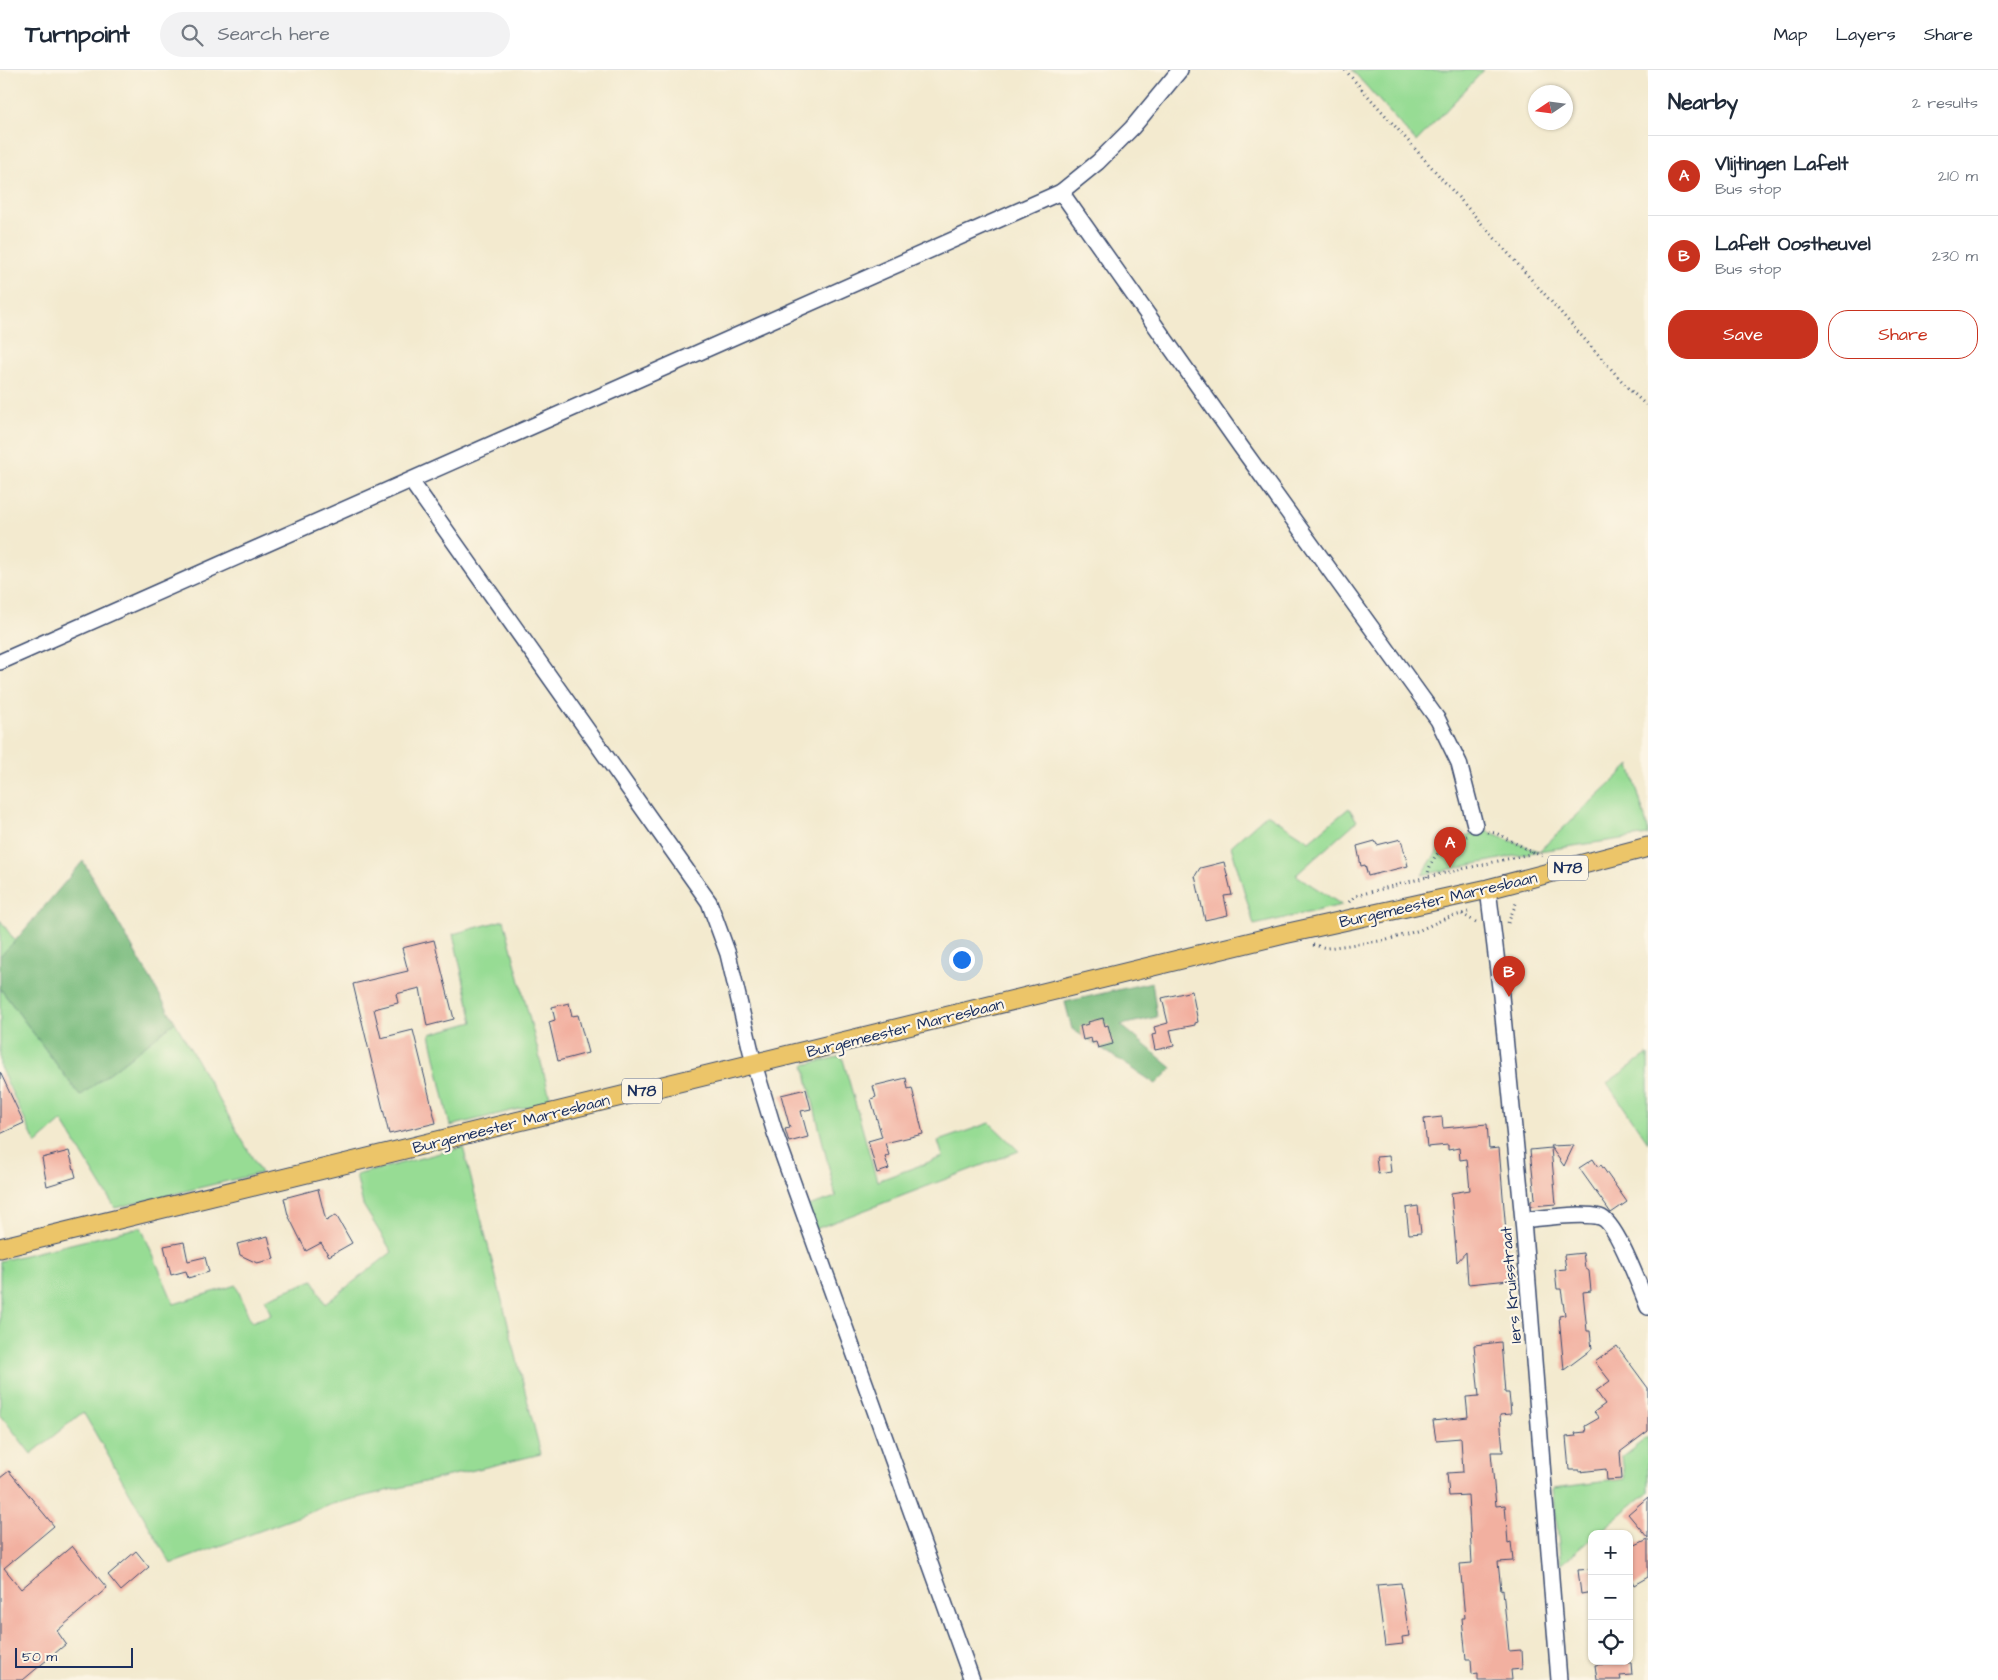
<!DOCTYPE html>
<meta charset="utf-8">
<style>
:root{--surface:#fff;--page:#f2f2f3;--text:#1f2937;--muted:#747a83;--line:#e0e1e3;--accent:#c8321e}
body{margin:0;font-family:"Architects Daughter",sans-serif;background:var(--page);color:var(--text)}
.controls{position:absolute;right:15px;bottom:15px;display:grid;overflow:hidden;border-radius:10px;box-shadow:0 1px 4px #0004}
.controls button{width:45px;height:45px;display:grid;place-items:center;padding:0;border:0;border-bottom:1px solid var(--line);background:var(--surface);color:var(--text);font:25px sans-serif}
.compass{position:absolute;left:1528px;top:15px;width:45px;height:45px;border-radius:50%;background:var(--surface);box-shadow:0 1px 4px #0004;rotate:257deg}
.scale{position:absolute;left:15px;bottom:12px;width:118px;box-sizing:border-box;padding-left:5px;border:2px solid #1b2f5e;border-top:0;font-size:14px;line-height:18px;white-space:nowrap;color:#1b2f5e;-webkit-text-stroke:4px #fcf5e5;paint-order:stroke}
.you{position:absolute;left:961px;top:889px;width:18px;height:18px;margin:-12px;border:4px solid #fff;border-radius:50%;background:#1a73e8;box-shadow:0 0 0 8px #1a73e833}
.badge{display:grid;place-items:center;width:32px;height:32px;border-radius:50%;background:var(--accent);color:#fff;font-size:16px;font-weight:700}
.pin{position:absolute;translate:-50% -41px;filter:drop-shadow(0 1px 2px #0008)}
.pin::after{content:'';position:absolute;top:26px;width:18px;height:15px;background:inherit;clip-path:polygon(0 0,100% 0,50% 100%)}
.list{margin:0;padding:0;list-style:none}
h2{display:flex;justify-content:space-between;align-items:center;height:65px;margin:0;padding:0 20px;font-size:21px}
h2 small{font-size:16px;font-weight:400;color:var(--muted)}
.list li{display:grid;grid-template-columns:32px 1fr auto;gap:15px;align-items:center;box-sizing:border-box;height:80px;padding:0 20px;border-top:1px solid var(--line)}
.list b{display:block;font-size:19px;white-space:nowrap}
.list p{margin:0;font-size:16px;white-space:nowrap;color:var(--muted)}
.list em{font-size:16px;font-style:normal;color:var(--muted)}
.actions{display:flex;gap:10px;padding:15px 20px}
.actions a{flex:1;padding:11px 0;border:1px solid var(--accent);border-radius:20px;text-align:center;font-size:18px;color:var(--accent)}
.actions .main{background:var(--accent);color:#fff}
.icon{flex:none;width:28px;height:28px;fill:none;stroke:currentColor;stroke-width:2;stroke-linecap:round;stroke-linejoin:round}
.map{position:relative;flex:none;width:1648px;height:1610px;overflow:hidden}
header{display:flex;align-items:center;gap:30px;box-sizing:border-box;height:70px;padding:0 25px;background:var(--surface);border-bottom:1px solid var(--line)}
header strong{font-size:24px}
nav{display:flex;gap:28px;margin-inline-start:auto;font-size:18px}
.search{width:350px;height:45px;background:var(--page);display:flex;align-items:center;gap:12px;box-sizing:border-box;padding:0 18px;border-radius:28px;color:var(--muted);font-size:19px}
main{display:flex}
aside{flex:1;background:var(--surface)}
.map>svg:first-child{display:block}
</style>
<header>
<strong>Turnpoint</strong>
<div class="search"><svg class="icon" aria-label="search" viewBox="0 0 24 24"><circle cx="10" cy="10" r="6"/><path d="M15 15l6 6"/></svg>Search here</div>
<nav><a>Map</a><a>Layers</a><a>Share</a></nav>
</header>
<main>
<div class="map">
<svg width="1648" height="1610" viewBox="0 0 1648 1610">
<rect width="100%" height="100%" fill="#fcf5e5"/>
<filter id="ink" filterUnits="userSpaceOnUse"><feTurbulence type="fractalNoise" baseFrequency=".02" numOctaves="2"/><feDisplacementMap in="SourceGraphic" scale="10" xChannelSelector="R" yChannelSelector="G"/><feConvolveMatrix kernelMatrix="1 2 1 2 8 2 1 2 1" color-interpolation-filters="sRGB"/></filter>
<filter id="wash" filterUnits="userSpaceOnUse"><feTurbulence type="fractalNoise" baseFrequency=".0096" numOctaves="4" result="noise"/><feDisplacementMap in="SourceGraphic" scale="20" xChannelSelector="R" yChannelSelector="G"/><feGaussianBlur stdDeviation="1.12" result="paint"/><feColorMatrix in="noise" values="0 0 0 0 0 0 0 0 0 0 0 0 0 0 0 0 0 1.4 0 .05"/><feComposite in="paint" operator="in"/></filter>
<g filter="url(#wash)">
<rect width="100%" height="100%" fill="#f3eacf"/>
<g fill="#97dc94" stroke="#598679">
<path d="M1352,0h132l-68,72z"/>
<path d="M1630,695l18,64v6l-109,16 -117,24 21,-33 44,-12 5,4 47,17z"/>
<path d="M1349,738l8,13 -61,54 46,30 -88,20 -23,-79 36,-32 42,27z"/>
<path d="M0,850l15,21 -15,15z"/>
<path d="M504,850l47,181 -101,25 -20,-92 43,-12 -20,-88z"/>
<path d="M0,918l80,108 95,-74 86,151 -146,35 -53,-87 -26,23 -36,-77z"/>
<path d="M1648,984v88l-41,-59z"/>
<path d="M842,986l35,125 66,-24 -5,-16 52,-18 29,28 -206,79 -8,-23 31,-10 -32,-132z"/>
<path d="M463,1077l78,307 -209,50 -161,60 -88,-152 -52,42 -31,-40v-153l141,-34 33,77 62,-19 15,37 20,-7 -6,-16 48,-19 12,24 67,-52 -29,-47 -7,-30z"/>
<path d="M1648,1367v55l-51,42h-5v4l-31,26 -8,-76 72,-9 -3,-22z"/>
</g>
<g fill="#79bc7e" stroke="#4a766e">
<path d="M83,791l92,161 -95,74 -80,-108v-32l15,-15z"/>
<path d="M1152,912l5,35 -36,8 51,43 -16,16 -84,-55 -7,-27z"/>
</g>
<g id="blocks">
<g fill="#f2b0a0">
<path d="M1401,769l7,27 -40,10 -3,-11 -4,1 -4,-20 18,-5 2,4z"/>
<path d="M1224,792l8,33 -8,1 4,19 -23,5 -10,-44 5,-8z"/>
<path d="M434,870l20,79 -27,7 -7,-38 -24,6 2,9 -24,6 7,29 32,-8 23,93 -47,11 -36,-150 55,-13 -6,-23z"/>
<path d="M1192,921l6,31 -3,1v2l-25,5 4,16 -19,4 -3,-15 4,-1 -2,-7 14,-4 -6,-25z"/>
<path d="M569,933l3,13 6,-1 10,38 -30,8 -9,-39 6,-2 -3,-13z"/>
<path d="M1103,948l2,8 3,-1 5,19 -15,4 -2,-6 -4,1 -1,-5 -8,2 -3,-14 9,-2 -1,-2z"/>
<path d="M0,1002l24,51 -24,11z"/>
<path d="M906,1008l2,11 4,-1 11,46 -38,9 4,12 -4,2 4,12 -12,4 -9,-32 14,-4 -11,-38 5,-2 -3,-11z"/>
<path d="M806,1019l5,20 -10,2 7,26 -19,5 -4,-13 5,-1 -9,-33z"/>
<path d="M1442,1047l1,11 44,-4 2,25 10,-1 11,132 -42,4 -2,-32 -9,10 -6,-69 19,-3 -3,-31 -7,1 -1,-12 -11,2v-5l-21,2 -3,-28z"/>
<path d="M1574,1075l-10,21 -14,-20z"/>
<path d="M1551,1078l5,56 -25,2v-5l4,-3 -5,-48z"/>
<path d="M69,1081l7,26 -29,9 -5,-28z"/>
<path d="M1389,1086l2,16 -13,2 -2,-17z"/>
<path d="M1593,1089l5,8 3,-2 26,37 -16,11 -32,-45z"/>
<path d="M318,1119l8,32 10,-6 16,28 -23,13 -8,-13 -15,8 -18,-36 -4,-17z"/>
<path d="M1418,1136l3,27 -12,1 -3,-26z"/>
<path d="M268,1166l6,23 -17,4 -17,-8 -3,-11z"/>
<path d="M184,1172l4,19 17,-4 4,15 -21,6 -2,-7 -15,4 -7,-29z"/>
<path d="M1583,1183l2,15 4,3 2,20 -8,1 4,39h3l2,18 -28,21 -5,-54 6,-1 -4,-26h-4l-2,-19 11,-1 -2,-14z"/>
<path d="M1501,1272l4,51h4l2,21 -11,1 3,37h-12l5,54 9,-1 3,38 3,-1 2,19 -15,1 3,29 2,-1 6,61 12,-1 1,19 -11,1 1,10h-34v-7l-6,1 -1,-15h-5l-4,-41h3l-5,-54 12,-1 -4,-68 -19,1 -2,-23 16,-1 -2,-34 -25,2 -3,-19 35,-4 -2,-20 13,-1 -5,-51z"/>
<path d="M1617,1276l31,42v43l-28,21 2,27 -15,1 -1,-11 -27,3v-2h-10l-3,-33 10,-1 -1,-3 11,-1 -1,-6 14,-8 -5,-6 11,-8 -9,-13 14,-10 -15,-19z"/>
<path d="M9,1401l45,55 -50,42 17,21 51,-43 35,42 -50,43 9,13 -43,36h-23v-202z"/>
<path d="M1648,1427v41l-20,-24z"/>
<path d="M1648,1469v38l-14,8 -5,-10v-27z"/>
<path d="M136,1481l13,16 -28,24 -13,-16z"/>
<path d="M1592,1499v23l-11,2 -3,-24z"/>
<path d="M1401,1513l8,53 -7,1 1,7 -18,2 -8,-61z"/>
<path d="M1624,1592l7,1 1,12 -12,1 1,4h-24l-2,-15z"/>
</g>
</g>
</g>
<g filter="url(#ink)">
<use href="#blocks" fill-opacity="0" stroke="#3b4b6f" stroke-width="1"/>
<g fill="none" stroke-linecap="round" stroke-linejoin="round">
<defs>
<g id="minor">
<path d="M1061,122l180,255 197,273 21,43 16,62"/>
<path d="M411,411l298,421 19,52 26,110 21,69 197,547"/>
<path d="M0,592l1061,-470 37,-30 34,-34 48,-58"/>
<path d="M1488,819l13,107 22,224 36,460"/>
<path d="M1523,1150c20,-2 58,-8 77,-3 16,4 41,73 48,90"/>
</g>
<path id="major" d="M0,1178l1284,-314 204,-45 160,-42"/>
</defs>
<use href="#minor" stroke="#3b4b6f" stroke-width="18"/>
<use href="#major" stroke="#3b4b6f" stroke-width="21"/>
<g stroke="#3b4b6f" stroke-width="3" stroke-dasharray="1 4" stroke-linecap="butt">
<path d="M1345,0l283,318 20,19"/>
<path d="M1488,762l8,1 38,20"/>
<path d="M1427,807c5,-24 18,-34 40,-41"/>
<path d="M1349,832l6,-6 72,-19 107,-24 11,3"/>
<path d="M1462,844l14,8"/>
<path d="M1508,853l9,-22"/>
<path d="M1313,875l14,3 60,-8 33,-10 24,-11 24,-7"/>
</g>
<use href="#minor" stroke="#fff" stroke-width="15"/>
<use href="#major" stroke="#ecc569" stroke-width="19"/>
</g>
</g>
<g text-anchor="middle" stroke-width="4.5" stroke-linejoin="round" paint-order="stroke">
<g fill="#fcf5e5" stroke="#5e6a86" stroke-width="1">
<rect x="1548" y="785.5" width="40" height="25" rx="4"/>
<rect x="622" y="1008.5" width="40" height="25" rx="4"/>
</g>
<g font-size="15" font-weight="bold" fill="#1b2f5e">
<text x="1568" y="803">N78</text>
<text x="642" y="1026">N78</text>
</g>
<g font-size="16" fill="#1b2f5e" stroke="#fcf5e5">
<text transform="translate(1438 829) rotate(-13)" y="6">Burgemeester Marresbaan</text>
<text transform="translate(905 957) rotate(-14)" y="6">Burgemeester Marresbaan</text>
<text transform="translate(511 1053) rotate(-14)" y="6">Burgemeester Marresbaan</text>
<text transform="translate(1510 1215) rotate(-95)" y="6">Iers Kruisstraat</text>
</g>
</g>
</svg>
<div class="controls">
<button>+</button>
<button>−</button>
<button><svg class="icon" aria-label="locate" viewBox="0 0 24 24"><circle cx="12" cy="12" r="6"/><path d="M12 2v4M12 18v4M2 12h4M18 12h4"/></svg></button>
</div>
<svg class="compass" viewBox="-18 -18 36 36"><path d="M0-13l5 13h-10z" fill="#e53935"/><path d="M0 13l5-13h-10z" fill="#747a83"/></svg>
<div class="scale">50 m</div>
<div class="you"></div>
<div class="pin badge" style="left:1450px;top:798px">A</div>
<div class="pin badge" style="left:1509px;top:927px">B</div>
</div>
<aside>
<h2>Nearby<small>2 results</small></h2>
<ul class="list">
<li><span class="badge">A</span><div><b>Vlijtingen Lafelt</b><p>Bus stop</p></div><em>210 m</em></li>
<li><span class="badge">B</span><div><b>Lafelt Oostheuvel</b><p>Bus stop</p></div><em>230 m</em></li>
</ul>
<div class="actions"><a class="main">Save</a><a>Share</a></div>
</aside>
</main>
